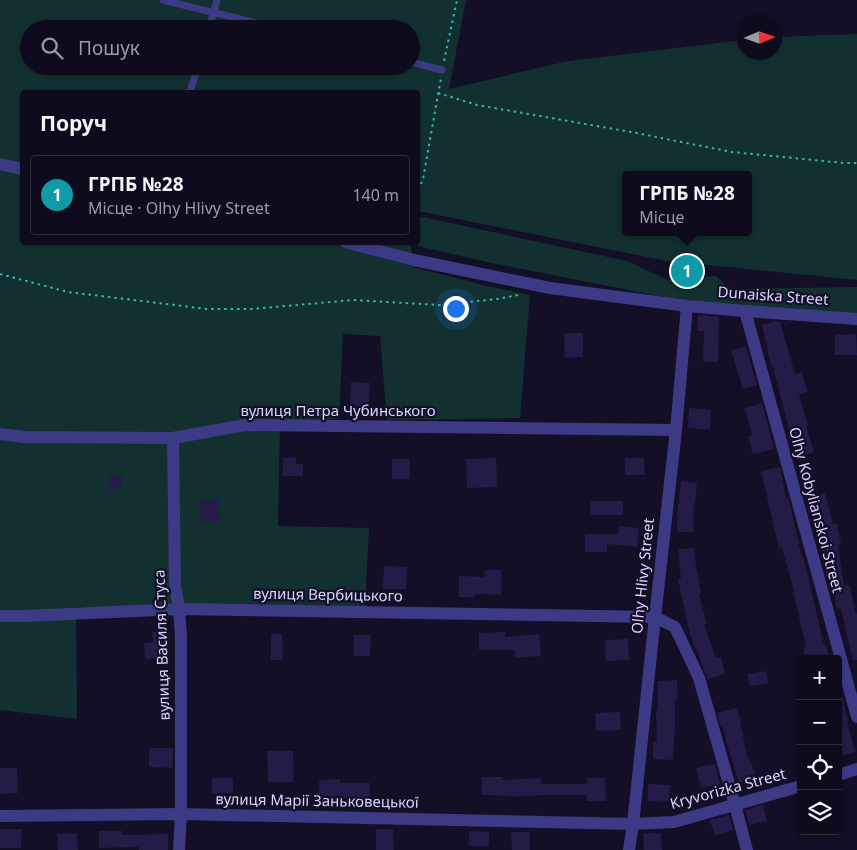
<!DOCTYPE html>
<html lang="uk">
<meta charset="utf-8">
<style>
:root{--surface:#0e0b1c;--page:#171425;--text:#f1f3f6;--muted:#9b9ba3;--line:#2e2b3b;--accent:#00e5ff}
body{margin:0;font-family:"Noto Sans",sans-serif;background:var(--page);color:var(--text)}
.controls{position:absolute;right:15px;bottom:15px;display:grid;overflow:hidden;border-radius:5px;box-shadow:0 1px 4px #0004}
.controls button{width:45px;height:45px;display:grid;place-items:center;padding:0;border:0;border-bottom:1px solid var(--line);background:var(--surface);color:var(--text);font:25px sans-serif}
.compass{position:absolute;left:737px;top:15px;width:45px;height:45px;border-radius:50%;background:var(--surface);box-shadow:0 1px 4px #0004;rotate:88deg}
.you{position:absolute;left:455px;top:308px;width:18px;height:18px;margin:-12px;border:4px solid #fff;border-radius:50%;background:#1a73e8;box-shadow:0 0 0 8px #1a73e833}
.badge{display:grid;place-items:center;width:32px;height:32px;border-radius:50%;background:var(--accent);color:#fff;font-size:16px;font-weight:700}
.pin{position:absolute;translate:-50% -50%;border:2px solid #fff;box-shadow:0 1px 5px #0006}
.popup{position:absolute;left:622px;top:171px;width:130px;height:65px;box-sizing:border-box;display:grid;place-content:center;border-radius:5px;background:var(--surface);filter:drop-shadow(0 1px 4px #0005);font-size:16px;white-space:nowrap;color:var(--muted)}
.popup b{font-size:19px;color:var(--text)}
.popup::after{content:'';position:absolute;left:50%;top:100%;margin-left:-10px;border:10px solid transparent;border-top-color:var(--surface)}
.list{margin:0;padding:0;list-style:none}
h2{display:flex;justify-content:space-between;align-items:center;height:65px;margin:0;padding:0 20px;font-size:21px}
h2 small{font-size:16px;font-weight:400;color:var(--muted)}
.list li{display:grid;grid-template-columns:32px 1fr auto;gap:15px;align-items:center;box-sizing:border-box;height:80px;margin:0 10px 10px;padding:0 10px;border:1px solid var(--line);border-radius:5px}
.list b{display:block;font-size:19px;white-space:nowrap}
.list p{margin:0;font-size:16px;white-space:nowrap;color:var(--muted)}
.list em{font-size:16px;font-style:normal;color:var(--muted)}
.icon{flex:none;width:28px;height:28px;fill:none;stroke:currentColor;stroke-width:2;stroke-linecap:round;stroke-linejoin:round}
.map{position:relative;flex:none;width:857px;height:850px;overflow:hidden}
.search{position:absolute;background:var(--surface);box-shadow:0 1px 4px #0004;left:20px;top:20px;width:400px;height:55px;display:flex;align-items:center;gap:12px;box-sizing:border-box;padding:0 18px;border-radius:28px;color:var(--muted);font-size:19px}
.panel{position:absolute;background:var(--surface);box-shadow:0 1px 4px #0004;left:20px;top:90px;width:400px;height:155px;border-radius:5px}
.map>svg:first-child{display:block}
</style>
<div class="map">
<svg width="857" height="850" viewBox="0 0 857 850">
<rect width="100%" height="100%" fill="#130f26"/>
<g fill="#12302f" fill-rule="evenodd">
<path d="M0,0h466l-17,89 119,-28 176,-21v12h30l1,-15 82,-3v246l-190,-19 -249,-50v-119h-396v150l389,1 2,24 70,18 47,10 -10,123 -133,2 -7,-84 -37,-2 -4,85 -59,2 -2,105 91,2 -4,79h-289l1,112 -77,-9zM29,29h382v37h-382zM626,175h122v57h-122z"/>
<path d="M418,216l209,45 41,19 48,-4 15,13 126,-2v27l-142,-7 -224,-44 -77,-18v-2l4,-1z"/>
</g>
<g fill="#241b47">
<path d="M698,315l21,2 -1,45h-15l1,-31h-7z"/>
<path d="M776,321l4,1 15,52 7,-2 5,20 -8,2 9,31 -2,1 8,26 -18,5 -23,-90h-1l-5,-16h1l-6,-26z"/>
<path d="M564,333h19v24l-18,1z"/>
<path d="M856,334l1,21h-22v-20z"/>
<path d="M746,346l11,39 -14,4 -12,-39z"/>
<path d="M351,382l19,1 -1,23 -19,1z"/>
<path d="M762,403l12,46 -21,5 -5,-18 4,-1 -7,-27z"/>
<path d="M689,408l22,2 -1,20 -22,-2z"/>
<path d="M296,457v7h7v12h-20v-18z"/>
<path d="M496,458l1,29 -30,1 -1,-29z"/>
<path d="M625,458h19l1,17h-20z"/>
<rect x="392" y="459" width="18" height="20"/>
<path d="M780,467l6,31 2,-1 7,29 6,28h1l7,26 15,65 2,-1 3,15h-23l-3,-12h3l-13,-56h1l-12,-43 -3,1 -18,-78z"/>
<rect x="109" y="475" width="13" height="14"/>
<path d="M681,481l16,2 -2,21 -1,-1 -1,29h-16v-17z"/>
<path d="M825,493l8,31h4l4,20h-3l6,42 6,-1 6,29 1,-1v47h-4l-6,-24 -6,-28 -4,1 -7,-33 -3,1 -10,-60 -2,1 -5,-21z"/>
<path d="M199,499h20l1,23h-21z"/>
<rect x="590" y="501" width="33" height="14"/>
<path d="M619,526l20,2 -2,19 -30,-3v8h-22v-18h33z"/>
<path d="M694,548l2,19 5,26 -2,1 8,30h-3l12,34 5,-1 4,17 -17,5 -6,-14 -5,-16h-1l-6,-14 -12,-56 3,-1 -3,-29z"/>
<path d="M384,566l23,1 -1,22h-23z"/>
<path d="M485,570h17l-1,25 -26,-1v3h-16v-21l26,1z"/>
<path d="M152,632h17l1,25 -25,2 -1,-16 9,-1z"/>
<path d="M505,632v5l34,-3 2,22 -26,2v-8h-36v-17z"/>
<path d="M271,634h11l1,26h-12z"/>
<path d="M354,635h17l-1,21h-16z"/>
<path d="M628,639l1,21 -23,1 -1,-21z"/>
<path d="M766,671l2,12 -18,3 -3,-12z"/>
<path d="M677,680l1,20h-3v27l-2,33 -20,-1v-17h4l-1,-31h2v-30z"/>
<path d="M842,694l6,27h-1l8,31 -17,5v-62z"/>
<path d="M737,708l4,14h-1l8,38 2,-1 6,18 -17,6 -11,-35 -5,-21h-2l-4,-14z"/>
<path d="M620,712l1,18 -25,1 -1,-18z"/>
<path d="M149,748h24v20l-24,-1z"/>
<path d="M267,751h26l1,31h-26z"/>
<path d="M715,764l5,20 -19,4 -5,-20z"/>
<path d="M0,768h17l1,25 -18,1z"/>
<path d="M482,777h21l-1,3 39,-2v6h46v-6h18l1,23h-19v-6h-41l-31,2v-1l-33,-1z"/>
<rect x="212" y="778" width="21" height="15"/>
<path d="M340,779v4h30v15h-30v1l-20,1 -1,-20z"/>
<path d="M648,784l22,1 -1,17 -21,-1z"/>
<path d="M763,805l4,16 -18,4 -4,-15z"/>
<path d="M729,815l4,15 -18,6 -5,-16z"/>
<path d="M0,829h22l-1,19h-21z"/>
<path d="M376,829h17l1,21h-18z"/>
<path d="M99,831h23v4l46,-1v16h-29v-3l-40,1z"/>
<path d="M469,831l20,1v14h-20z"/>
<path d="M511,832h19v18h-18z"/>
<path d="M77,833l1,17h-20l-1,-16z"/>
<path d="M643,833h18l1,17h-18z"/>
</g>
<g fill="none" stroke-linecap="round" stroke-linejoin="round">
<g stroke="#2fb8b0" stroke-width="2" stroke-dasharray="2.5 4" stroke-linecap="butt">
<path d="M444,61l13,-61"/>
<path d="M438,93l39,12 154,27 101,20 112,11h13"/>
<path d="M418,190l5,-11 18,-101"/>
<path d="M0,274l68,18 139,17h45l101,-9 87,5 57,-6 21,-4"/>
</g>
<g stroke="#3d3a85" stroke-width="7">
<path d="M163,0l118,29"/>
<path d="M209,29l8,-29"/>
<path d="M411,62l31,8"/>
<path d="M190,92l8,-26"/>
</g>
<g stroke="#3d3a85" stroke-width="12">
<path d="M0,164l22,5"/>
<path d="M345,242l69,18 136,28 137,18 58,5 112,8"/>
<path d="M745,311l112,406"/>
<path d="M0,434l25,3 148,1 72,-13 431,5"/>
<path d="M173,438l2,147 4,24 2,28v177l-2,36"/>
<path d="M0,616h26l153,-7 476,8 20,10 24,51 36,127 12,45"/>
<path d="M838,775l19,-6"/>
<path d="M0,816l181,-2 452,10 41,-2 127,-36"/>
<path d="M629,850l4,-26 22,-207 21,-187 11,-124"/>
</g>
</g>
<g text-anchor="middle" stroke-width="4.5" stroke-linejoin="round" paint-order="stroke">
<g font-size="15" fill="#d9d4ff" stroke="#130f26">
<text transform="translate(773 296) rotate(4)" y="5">Dunaiska Street</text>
<text x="338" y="416">вулиця Петра Чубинського</text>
<text transform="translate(816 510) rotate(75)" y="5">Olhy Kobylianskoi Street</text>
<text transform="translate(643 576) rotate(-84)" y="5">Olhy Hlivy Street</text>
<text transform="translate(328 595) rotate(1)" y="5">вулиця Вербицького</text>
<text transform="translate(162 645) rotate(-92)" y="5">вулиця Василя Стуса</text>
<text transform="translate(728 789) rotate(-15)" y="5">Kryvorizka Street</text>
<text transform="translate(317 801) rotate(1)" y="5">вулиця Марії Заньковецької</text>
</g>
</g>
</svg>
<div class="controls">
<button>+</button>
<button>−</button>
<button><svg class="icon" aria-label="locate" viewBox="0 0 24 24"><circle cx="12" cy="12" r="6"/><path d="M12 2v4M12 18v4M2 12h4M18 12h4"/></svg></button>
<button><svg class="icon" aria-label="layers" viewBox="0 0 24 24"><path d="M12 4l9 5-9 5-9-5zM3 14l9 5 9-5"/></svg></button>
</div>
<svg class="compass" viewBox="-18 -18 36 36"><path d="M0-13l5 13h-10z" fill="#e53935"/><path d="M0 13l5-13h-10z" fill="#9b9ba3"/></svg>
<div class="you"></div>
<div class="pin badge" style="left:687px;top:271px;background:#0f9aa8">1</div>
<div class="popup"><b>ГРПБ №28</b>Місце</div>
<div class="search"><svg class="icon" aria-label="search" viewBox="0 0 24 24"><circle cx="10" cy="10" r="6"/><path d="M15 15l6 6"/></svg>Пошук</div>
<section class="panel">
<h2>Поруч<small></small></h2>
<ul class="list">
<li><span class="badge" style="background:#0f9aa8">1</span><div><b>ГРПБ №28</b><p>Місце · Olhy Hlivy Street</p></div><em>140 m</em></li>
</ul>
</section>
</div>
